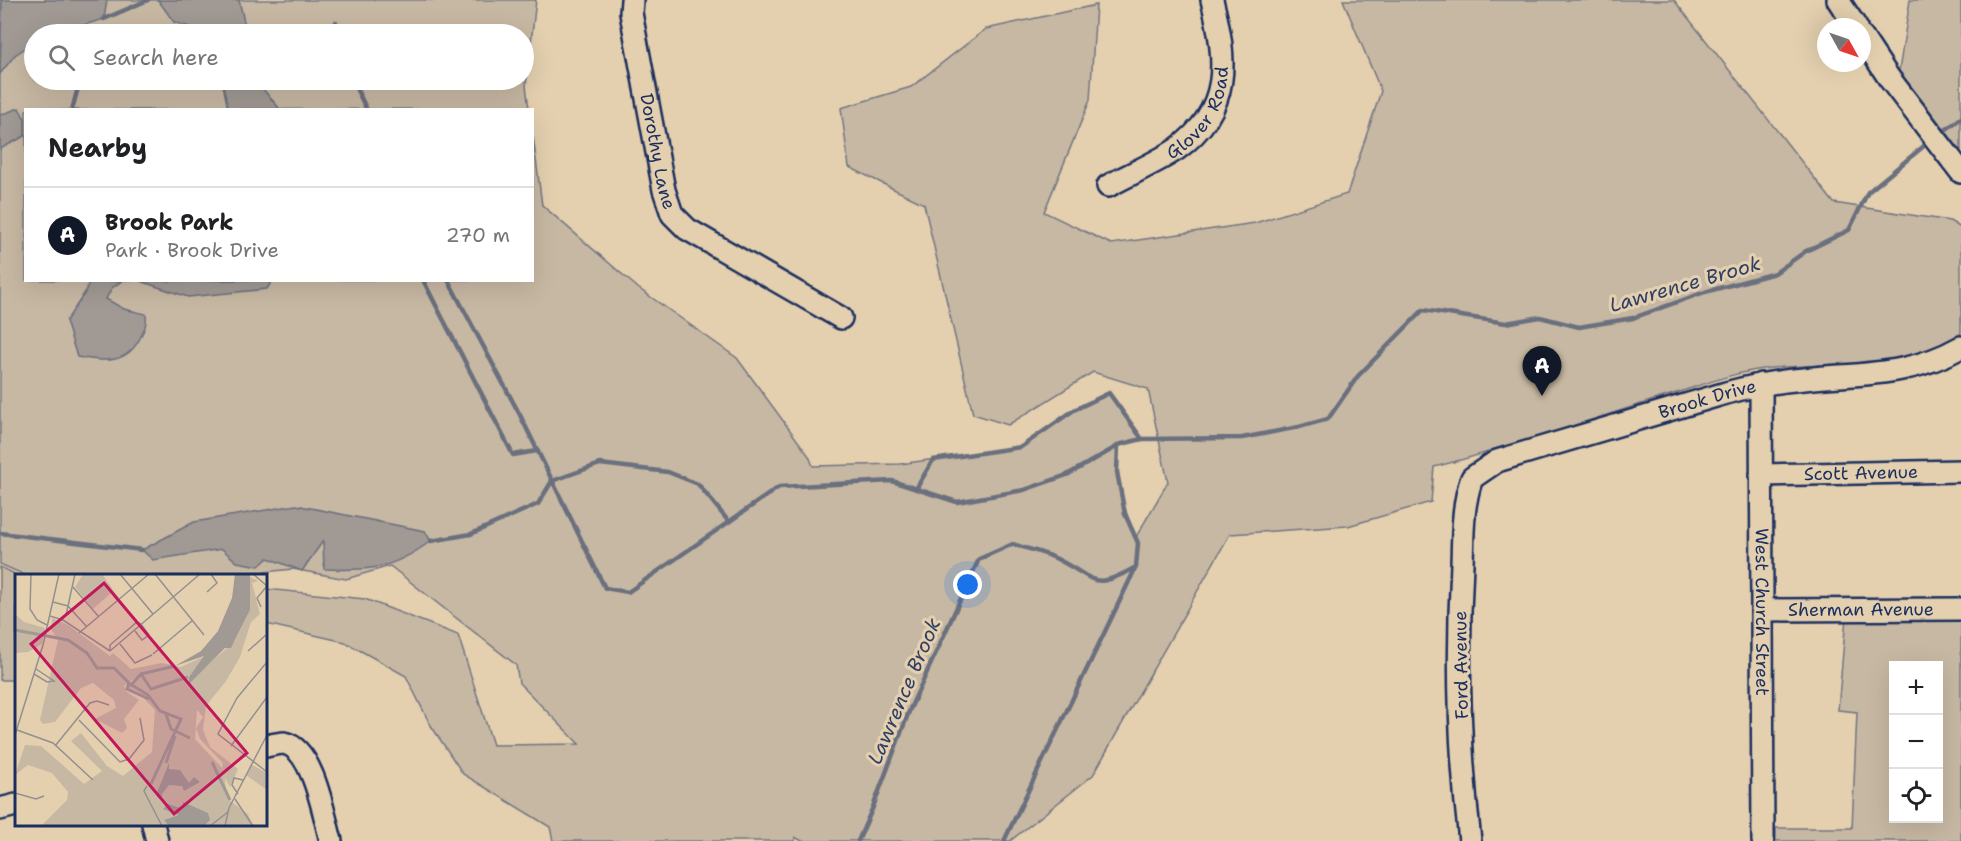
<!DOCTYPE html>
<meta charset="utf-8">
<style>
:root{--surface:#fff;--page:#f6f6f6;--text:#202124;--muted:#757577;--line:#e0e0e0;--accent:#111827}
body{margin:0;font-family:"Shantell Sans",sans-serif;background:var(--page);color:var(--text)}
.controls{position:absolute;right:18px;bottom:18px;display:grid;overflow:hidden;border-radius:0px;box-shadow:0 6px 24px #0002}
.controls button{width:54px;height:54px;display:grid;place-items:center;padding:0;border:0;border-bottom:2px solid var(--line);background:var(--surface);color:var(--text);font:30px sans-serif}
.compass{position:absolute;left:1817px;top:18px;width:54px;height:54px;border-radius:50%;background:var(--surface);box-shadow:0 6px 24px #0002;rotate:130deg}
.you{position:absolute;left:968px;top:585px;width:21px;height:21px;margin:-15px;border:4px solid #fff;border-radius:50%;background:#1a73e8;box-shadow:0 0 0 9px #1a73e833}
.badge{display:grid;place-items:center;width:39px;height:39px;border-radius:50%;background:var(--accent);color:#fff;font-size:20px;font-weight:700}
.pin{position:absolute;translate:-50% -50px;filter:drop-shadow(0 2px 3px #0008)}
.pin::after{content:'';position:absolute;top:32px;width:21px;height:18px;background:inherit;clip-path:polygon(0 0,100% 0,50% 100%)}
.list{margin:0;padding:0;list-style:none}
h2{display:flex;justify-content:space-between;align-items:center;height:78px;margin:0;padding:0 24px;font-size:26px}
h2 small{font-size:20px;font-weight:400;color:var(--muted)}
.list li{display:grid;grid-template-columns:39px 1fr auto;gap:18px;align-items:center;box-sizing:border-box;height:96px;padding:0 24px;border-top:2px solid var(--line)}
.list b{display:block;font-size:22px;white-space:nowrap}
.list p{margin:0;font-size:20px;white-space:nowrap;color:var(--muted)}
.list em{font-size:20px;font-style:normal;color:var(--muted)}
.icon{flex:none;width:33px;height:33px;fill:none;stroke:currentColor;stroke-width:2;stroke-linecap:round;stroke-linejoin:round}
.map{position:relative;flex:none;width:1961px;height:841px;overflow:hidden}
.search{position:absolute;background:var(--surface);box-shadow:0 6px 24px #0002;left:24px;top:24px;width:510px;height:66px;display:flex;align-items:center;gap:15px;box-sizing:border-box;padding:0 21px;border-radius:33px;color:var(--muted);font-size:22px}
.panel{position:absolute;background:var(--surface);box-shadow:0 6px 24px #0002;left:24px;top:108px;width:510px;height:174px;border-radius:0px}
.map>svg:first-child{display:block}
</style>
<div class="map">
<svg width="1961" height="841" viewBox="0 0 1961 841">
<rect width="100%" height="100%" fill="#e4d0af"/>
<filter id="ink" filterUnits="userSpaceOnUse"><feTurbulence type="fractalNoise" baseFrequency=".0167" numOctaves="2"/><feDisplacementMap in="SourceGraphic" scale="12" xChannelSelector="R" yChannelSelector="G"/><feConvolveMatrix kernelMatrix="1 2 1 2 8 2 1 2 1" color-interpolation-filters="sRGB"/></filter>
<g filter="url(#ink)">
<g fill="#c7b8a3" stroke="#717480" stroke-width="1.5" fill-rule="evenodd">
<path d="M0,0h536l-10,86 3,23 -503,1v170h506l1,-144 9,69 96,83 99,70 72,98 4,10 87,-2 121,-17 53,-37 35,-17 33,46 -24,7c-2,33 4,61 18,91l32,-55 -20,-93 -55,-17 -85,53 -35,-11 -49,-210 -75,-37 -8,-59 70,-21 75,-58 110,-24 -6,95 -46,112 67,32 144,-21 92,-29 34,-103 -38,-91h331l160,203 116,18 11,7v105c-53,38 -129,29 -190,35 -34,3 -69,17 -101,27 -79,24 -156,52 -236,72l-3,35 -83,24 -118,8 -137,241 -83,66h-208l-7,-4v4h-242l-3,-14 -87,-53 -33,-50 -24,-48 -61,-34 -79,-18v-35l99,10 93,36 35,110 86,-1 -60,-61 -3,-18 -126,-99 -44,13 -53,-10 -69,7h-197l-27,-12zM34,34h490v46h-490z"/>
<path d="M1910,0h51v151l-62,-80z"/>
<path d="M0,567l17,8 -1,105h-16z"/>
<path d="M1846,617l115,2v222h-185v-13h76l5,-116 -19,-2zM1894,666h44v152h-44z"/>
</g>
<g fill="#a09994" stroke="#6b6f7e" stroke-width="1.5">
<path d="M2,0h105l-3,19 -50,15h-20v8l-19,13 -15,19z"/>
<path d="M158,0h81l8,34h-36l-37,-12z"/>
<path d="M222,80h33l25,29h-52z"/>
<path d="M19,108l6,11v17l-25,13v-34z"/>
<path d="M122,281l-10,7 -6,11 18,10 22,5c1,9 -1,14 -5,22 -13,29 -37,26 -64,21l-11,-36 20,-30 3,-10z"/>
<path d="M140,281l132,-1v1l-5,8 -79,8z"/>
<path d="M296,505l129,26 6,10c-38,28 -60,30 -107,28l-1,-28 -21,30 -34,-13 -9,8 -22,-4 -15,-13 -69,11 -11,-10 52,-28z"/>
</g>
<g fill="none" stroke-linecap="round" stroke-linejoin="round">
<g stroke="#6b6f7e" stroke-width="4.5">
<path d="M104,19l44,-19"/>
<path d="M336,22l4,12"/>
<path d="M79,26v8"/>
<path d="M352,80l15,30"/>
<path d="M72,110l8,-30"/>
<path d="M1939,135l22,-17"/>
<path d="M423,280l90,175 24,-4"/>
<path d="M448,280l72,135 85,173 23,4 151,-105 113,-6 65,21 67,-12 43,-15 51,-29"/>
<path d="M916,489l17,-29 88,-13 53,-37 35,-17 33,46"/>
<path d="M0,533l142,17"/>
<path d="M431,541l40,-7 67,-30 14,-23 48,-17 68,8 30,12 31,38"/>
<path d="M858,841l15,-34 37,-98 69,-150 34,-15c14,5 30,8 44,15 40,20 34,33 79,8l2,-24 -13,-29 -8,-42 1,-27 24,-6 100,-1 57,-11 29,-8 30,-43 65,-66 83,13 34,-6 39,10 54,-9 72,-26 70,-19 31,-22 43,-21 19,-38 62,-51"/>
<path d="M1004,841l132,-274"/>
</g>
<defs>
<g id="minor">
<path id="s1" d="M632,0l-1,13 33,177 8,24 15,15 154,89"/>
<path d="M1838,0l18,27"/>
<path d="M1862,37l27,41 72,94"/>
<path id="s2" d="M1108,186c22,-12 48,-23 69,-37 55,-40 50,-90 35,-149"/>
<path id="s3" d="M1761,384l2,457"/>
<path id="s4" d="M1761,475l200,-4"/>
<path id="s5" d="M1762,610l199,-1"/>
<path d="M266,746c5,-1 13,-3 18,-3 29,5 40,73 47,98"/>
<path d="M0,809l16,-4"/>
<path d="M153,824l4,17"/>
<path id="s6" d="M1470,841c-11,-91 -13,-185 -8,-277 1,-29 0,-59 10,-86l25,-17 229,-68c26,-7 51,-12 78,-14 57,-6 104,-2 157,-32"/>
</g>
</defs>
<use href="#minor" stroke="#1b2f5e" stroke-width="26"/>
<use href="#minor" stroke="#e4d0af" stroke-width="21"/>
</g>
</g>
<g text-anchor="middle" stroke-width="6" stroke-linejoin="round" paint-order="stroke">
<g font-size="18" fill="#1b2f5e" stroke="#e4d0af">
<text dy="6" stroke="none"><textPath href="#s2" startOffset="122">Glover Road</textPath></text>
<text dy="6" stroke="none"><textPath href="#s1" startOffset="154">Dorothy Lane</textPath></text>
<text dy="6" stroke="none"><textPath href="#s6" startOffset="614">Brook Drive</textPath></text>
<text dy="6" stroke="none"><textPath href="#s4" startOffset="100">Scott Avenue</textPath></text>
<text dy="6" stroke="none"><textPath href="#s5" startOffset="99">Sherman Avenue</textPath></text>
<text dy="6" stroke="none"><textPath href="#s3" startOffset="228">West Church Street</textPath></text>
<text transform="translate(1461 665) rotate(-91)" y="6">Ford Avenue</text>
</g>
<g font-size="20" font-style="italic" fill="#2f3f66" stroke="#e4d0af">
<text transform="translate(1685 284) rotate(-16)" y="7">Lawrence Brook</text>
<text transform="translate(904 691) rotate(-67)" y="7">Lawrence Brook</text>
</g>
</g>
<g transform="translate(15 574)">
<rect width="252" height="252" fill="#e4d0af"/>
<path d="M68,0h19l17,24 -2,2 -6,-7 -18,16 -18,-22zM235,3l8,4 -6,2 8,31 -9,8 -11,35 -14,24 -20,25 -3,24 7,17 28,22 -8,18 -5,-9 1,15 3,7 19,14 5,12h-212l26,-26 1,-8 -16,-19 -24,-8 -13,10 10,-30 16,1 43,38 18,-13 -31,-30 10,-8 26,33 16,10 29,-24 3,-42 -16,-17 -12,-4 10,-12 -13,9 3,6 12,8 -15,19 3,9 -5,5 -27,-14 21,-11 -2,-8 -21,-17 -12,5 -26,34 -12,2 -3,-4 18,-80 -7,-11 1,-11 16,7 42,31 3,-3 18,16 31,-6 19,4 24,-11 -16,21 6,-1 40,-35 15,-31zM182,136l6,7 -7,11 4,11 23,24 -1,5 -27,-29zM0,40l9,8 21,6 -3,16 -14,8 -13,1zM237,191l15,8v17l-21,-15z" fill="#c7b8a3" fill-rule="evenodd"/>
<path d="M220,0l15,1v35l-19,38h-6l-36,36v-7l15,-21 -29,10 26,-15 17,-20 14,-33zM154,189v6l11,1 9,13 5,-6 6,5 -16,9 -2,-5 -13,-1 -7,9v7l-6,-6zM168,228l25,11 2,7 -6,6h-35l-5,-6 15,-5 -16,-6 5,-5 15,5z" fill="#a09994"/>
<path fill="none" stroke="#a09994" stroke-width="3" d="M0,56l53,10 19,13 10,15h17l17,17 10,-11 10,15 37,-12M126,100l34,-8M114,109l-2,6 22,10M117,111l16,10 12,16 21,8 -30,65M151,140l5,15 19,9M197,188l18,38M151,189l9,-27"/>
<path fill="none" stroke="#94908f" stroke-width="1.5" d="M16,0l-1,35 7,11 10,5M105,0l33,40M140,0l49,61M238,0l14,12M57,12l27,31M192,18l10,-9 -6,-9M38,28l15,4 19,21M246,33l-4,-9 10,-12M51,41l9,-41M35,42l13,4 47,31M120,57l7,9 7,-5 -8,-11M64,59l70,-59M105,70l15,19 17,-8M95,77l90,-77M95,77v-6l27,-23 4,2M233,77l19,-17M138,80l40,-34M252,88l-30,36 -19,36 49,38M19,100l13,8 7,-1 -18,-12M64,146l41,42 9,-3 15,-19 -4,-22M2,156l36,13 40,37M0,161l28,-90 16,-71M40,172l35,-43 7,-2 12,4M216,172l36,-49M132,212l-3,5 18,35M0,219l21,6 8,-3M223,220l-6,-9 2,-7 9,2M220,225l18,27M195,252l18,-14M210,252l4,-18 38,-73"/>
<path fill="#c2185b" fill-opacity="0.15" stroke="#c2185b" stroke-width="3" d="M89,9l143,170 -73,61 -143,-170z"/>
<rect width="252" height="252" fill="none" stroke="#1b2f5e" stroke-width="3"/>
</g>
</svg>
<div class="controls">
<button>+</button>
<button>−</button>
<button><svg class="icon" aria-label="locate" viewBox="0 0 24 24"><circle cx="12" cy="12" r="6"/><path d="M12 2v4M12 18v4M2 12h4M18 12h4"/></svg></button>
</div>
<svg class="compass" viewBox="-18 -18 36 36"><path d="M0-13l5 13h-10z" fill="#e53935"/><path d="M0 13l5-13h-10z" fill="#757577"/></svg>
<div class="you"></div>
<div class="pin badge" style="left:1542px;top:396px">A</div>
<div class="search"><svg class="icon" aria-label="search" viewBox="0 0 24 24"><circle cx="10" cy="10" r="6"/><path d="M15 15l6 6"/></svg>Search here</div>
<section class="panel">
<h2>Nearby<small></small></h2>
<ul class="list">
<li><span class="badge">A</span><div><b>Brook Park</b><p>Park · Brook Drive</p></div><em>270 m</em></li>
</ul>
</section>
</div>
